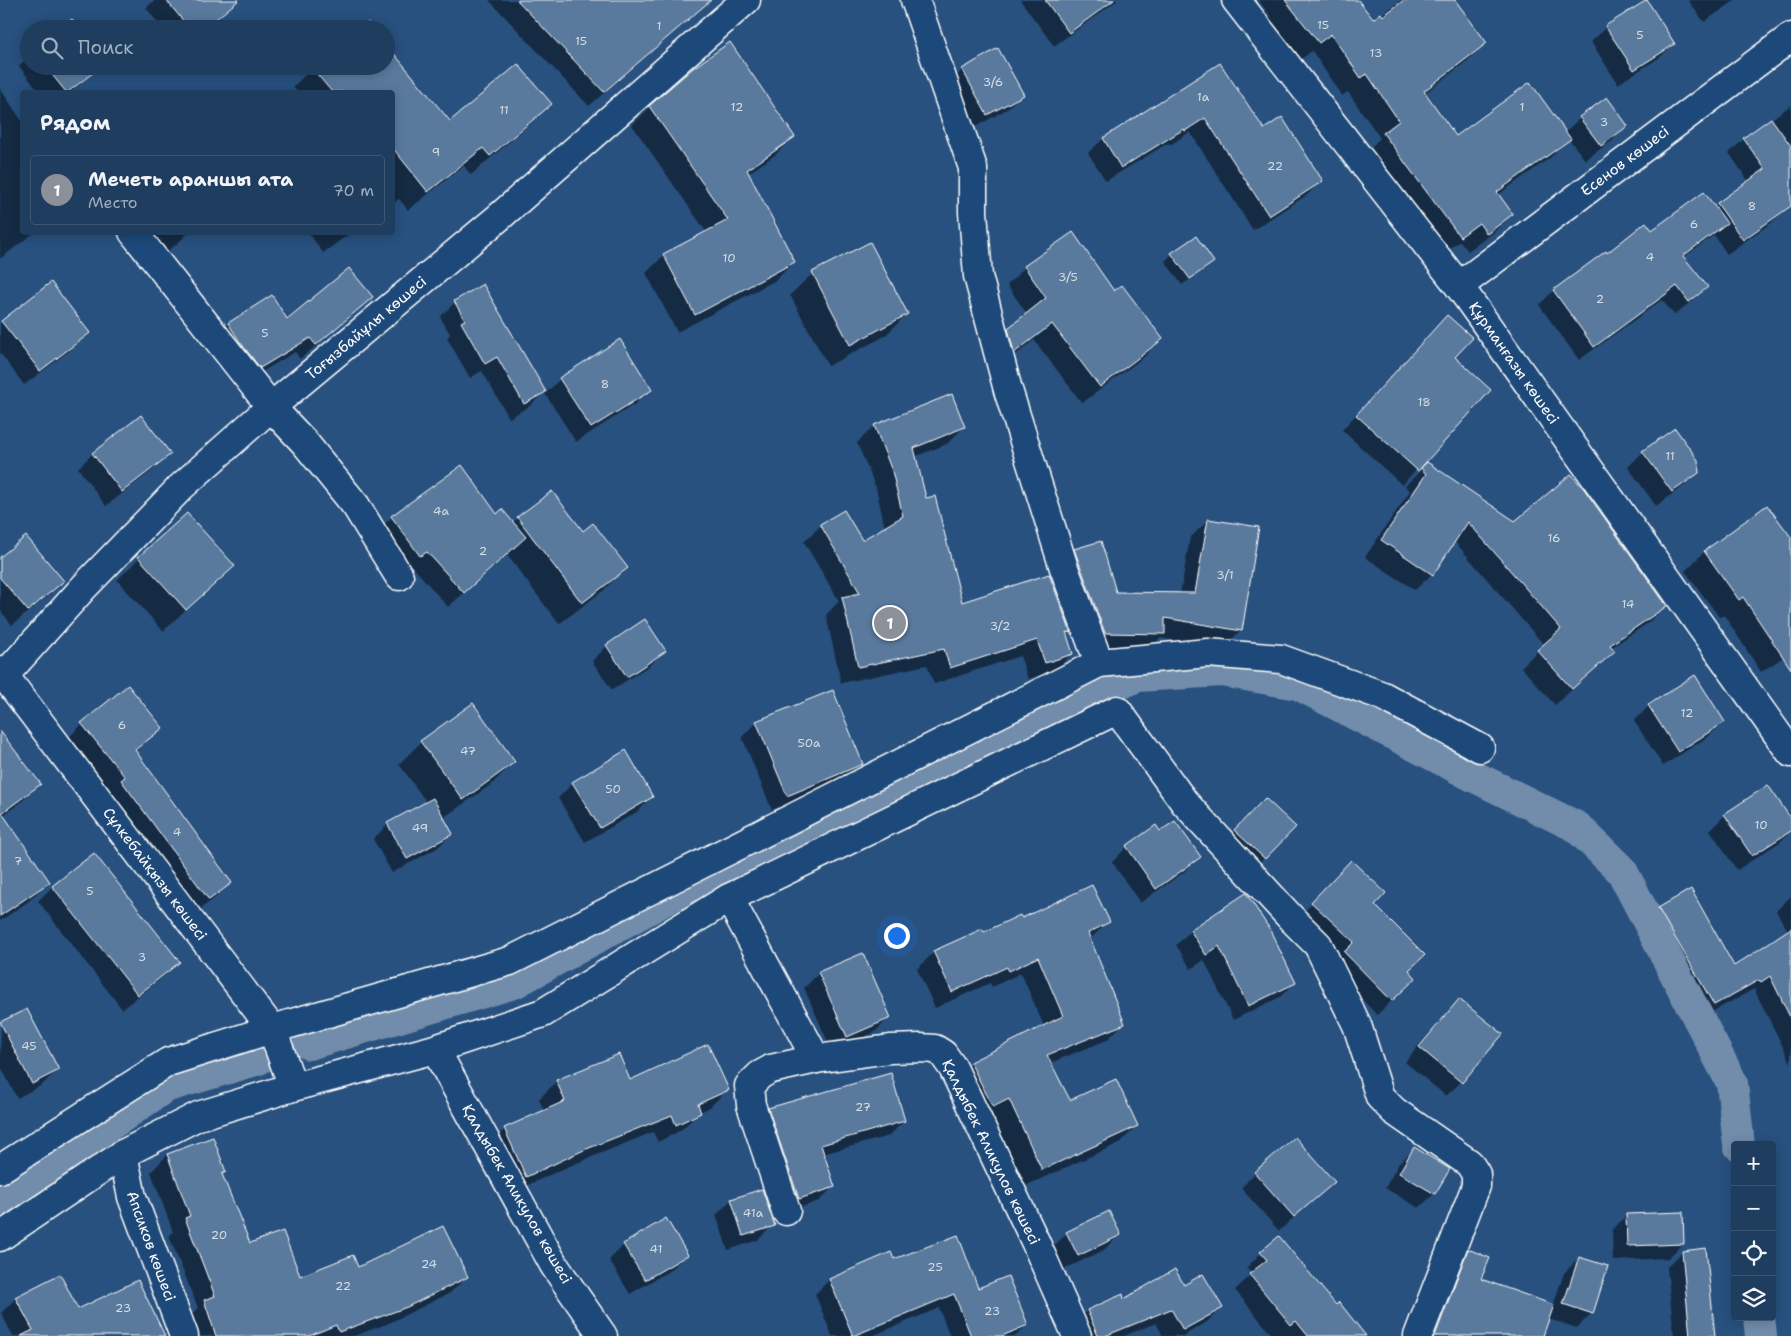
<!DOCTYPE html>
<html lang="ru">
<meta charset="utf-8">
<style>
:root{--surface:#1e3d5f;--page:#2b4868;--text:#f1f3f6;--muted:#a1aebd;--line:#3c5674;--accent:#8c9099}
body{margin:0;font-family:"Shantell Sans",sans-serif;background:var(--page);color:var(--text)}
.controls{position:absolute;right:15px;bottom:15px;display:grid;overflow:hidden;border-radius:5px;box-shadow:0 2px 12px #0003}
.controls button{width:45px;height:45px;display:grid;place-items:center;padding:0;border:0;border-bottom:1px solid var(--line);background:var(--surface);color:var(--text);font:25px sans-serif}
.you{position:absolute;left:896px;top:935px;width:18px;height:18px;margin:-12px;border:4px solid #fff;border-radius:50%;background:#1a73e8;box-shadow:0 0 0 8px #1a73e833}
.badge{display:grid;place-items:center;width:32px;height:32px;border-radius:50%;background:var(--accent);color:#fff;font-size:16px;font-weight:700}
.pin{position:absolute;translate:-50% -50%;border:2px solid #fff;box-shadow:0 1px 5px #0006}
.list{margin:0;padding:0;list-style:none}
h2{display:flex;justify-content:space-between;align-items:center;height:65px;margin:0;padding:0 20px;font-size:21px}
h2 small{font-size:16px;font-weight:400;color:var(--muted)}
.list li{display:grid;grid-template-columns:32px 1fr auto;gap:15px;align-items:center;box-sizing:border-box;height:70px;margin:0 10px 10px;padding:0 10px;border:1px solid var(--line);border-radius:5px}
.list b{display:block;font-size:19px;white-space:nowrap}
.list p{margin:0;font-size:16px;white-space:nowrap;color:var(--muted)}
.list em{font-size:16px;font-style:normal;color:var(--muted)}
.icon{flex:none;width:28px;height:28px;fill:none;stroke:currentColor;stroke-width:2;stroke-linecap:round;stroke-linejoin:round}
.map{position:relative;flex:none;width:1791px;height:1336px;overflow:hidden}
.search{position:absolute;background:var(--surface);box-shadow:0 2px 12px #0003;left:20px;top:20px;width:375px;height:55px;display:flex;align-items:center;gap:12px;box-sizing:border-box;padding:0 18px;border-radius:28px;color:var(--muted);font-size:19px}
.panel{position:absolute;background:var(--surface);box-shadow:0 2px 12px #0003;left:20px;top:90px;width:375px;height:145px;border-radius:5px}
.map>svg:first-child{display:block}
</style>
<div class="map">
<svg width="1791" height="1336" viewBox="0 0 1791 1336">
<rect width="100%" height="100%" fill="#28517f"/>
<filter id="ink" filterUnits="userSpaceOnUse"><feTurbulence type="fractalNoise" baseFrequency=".02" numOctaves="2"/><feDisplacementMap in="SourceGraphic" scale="10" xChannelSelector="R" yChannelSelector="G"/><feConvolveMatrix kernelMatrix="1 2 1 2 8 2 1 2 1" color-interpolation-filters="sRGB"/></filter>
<g filter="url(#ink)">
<g fill="#0007">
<path d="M155,0h83l-32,29h-43l-17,-21z"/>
<path d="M489,0h211l4,5 -15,14 -100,87z"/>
<path d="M1020,0h98l-64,46z"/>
<path d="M1258,0h99l16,20 29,-20h51l33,42 -19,19 -43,33 32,43 109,-5 15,-14 26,-20 21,28 -15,15 -27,19 -16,-21 -18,18 -53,38 14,19 -19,19 -25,18 -8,-10 -19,14 -75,-103 14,-14 -32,-46 -6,4 -30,-45 -12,9 -32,-40 3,-3z"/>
<path d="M1688,0h48l-32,22z"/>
<path d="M1646,1l28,43 -15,14 -41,26 -27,-42 15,-15z"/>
<path d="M998,50l24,44 -15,15 -35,20 -24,-44 14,-15z"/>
<path d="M29,56v10h72l-30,26h-32l-20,-26z"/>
<path d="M1220,65l43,66 59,49 -15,15 -54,35 -63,-98 -20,13 -2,-2 -62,38 -18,-28 15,-14z"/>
<path d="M314,66h72l64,56 100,-18 -19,19 -60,52 -7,-9 -56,44 -9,-11 -7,5v-112h-95l-4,-5z"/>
<path d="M0,88l22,33v111h13l-35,27z"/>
<path d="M1791,105v99l-20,19 -44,31 -13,-19 -31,23 24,29 -15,14 -18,14 -12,-15 -83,60 -40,-55 14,-14 52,-38 2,2 45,-23 62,-25 35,-25 -20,-29 15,-14z"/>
<path d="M650,107l143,30 -18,18 -28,19 47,88 -18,18 -99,52 -31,-59 18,-18 43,-22 -75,-108z"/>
<path d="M124,232h65l-12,12 -26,19z"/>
<path d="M308,232h44l-29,21z"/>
<path d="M1172,254l40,8 -7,7 -23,16 -17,-24z"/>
<path d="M1025,267l89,26 47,46 -17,18 -62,46 -48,-63 -37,30 -6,-23 18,-18 18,-15 -20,-29z"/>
<path d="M813,273l94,41 -22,22 -57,30 -38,-71z"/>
<path d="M483,286l63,107 14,-14 90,10 -15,15 -59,38 -32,-50 -14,14 -21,12 -27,-47 -12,7 -23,-40 3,-4 -10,-17 15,-15z"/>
<path d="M372,297l-15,14 -57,48 -5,-7 -50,30 -31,-43 15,-15 58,-3z"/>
<path d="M2,322l86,11 -15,15 -49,37 -24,-32v-30z"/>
<path d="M1432,331l21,26 37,33 -88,95 -60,-55z"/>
<path d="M951,396l13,31 -17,17 -33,13 11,43 37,104 108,28 -4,4 6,18 -17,16 -27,9 -8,-23 -86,28 -7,-19 -86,18 -15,-68 13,-14 -35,-59 17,-17 40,17 24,-14 -9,-40 -19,-45 17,-17z"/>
<path d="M140,417l29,37 -15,15 -48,37 -28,-38 14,-14z"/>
<path d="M1643,452l55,20 -16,15 -26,19 -28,-39z"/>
<path d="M1427,464l88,59 150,83 -17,17 -37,25 3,3 -59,54 -34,-38 23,-22 -90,-104 -22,33 -17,16 -50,-33 45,-66 -5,-5z"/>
<path d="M1759,512l32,49v91l-30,20 -37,-57 -4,3 -35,-47 19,-19z"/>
<path d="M496,516l16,7 6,-5 108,50 -22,22 -45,34 -52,-69 -59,52 -36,-41 -7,4 -28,-39 15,-14z"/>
<path d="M1208,520l50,8 -18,103 -18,18 -62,-11 -14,14 -60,-1 -29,-83 18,-18 40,43 65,1 10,-56z"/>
<path d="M139,558l94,8 -70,65 -46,-51z"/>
<path d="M0,559l62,22 -14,15 -36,29 -12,-15z"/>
<path d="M645,621l19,29 -14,15 -38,25 -20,-29 15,-15z"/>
<path d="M1649,706l74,15 -14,15 -46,30 -29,-45z"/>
<path d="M756,722l106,42 -15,15 -75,31 -30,-73z"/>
<path d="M82,724l79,4 -26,24 95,131 -15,15 -22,16 -86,-118 4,-4 -44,-53z"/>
<path d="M0,734l39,50 -19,19 -18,13 46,66 -19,19 -29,20z"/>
<path d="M421,742l93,20 -22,22 -49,34 9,16 -15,14 -45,25 -19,-34 15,-15 39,-21 -28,-39z"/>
<path d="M573,783l79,14 -15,15 -52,30 -27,-44z"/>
<path d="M1250,814l14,44 -14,15 -30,-27z"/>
<path d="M1725,815l66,7v9l-11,11 -43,28 -27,-40z"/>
<path d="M1156,827l4,6 39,24 -15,15 -44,31 -28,-41 15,-15z"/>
<path d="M1337,877l36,28 34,66 8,7 -38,37 -47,-48 10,-10 -42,-39z"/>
<path d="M53,886l125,76 -15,15 -41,32 -84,-108z"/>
<path d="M1791,896v167l-37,-74 -55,30 -55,-96 15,-14 75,58 54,-36 -12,-20z"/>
<path d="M1022,920l86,2 -19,18 35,83 -17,17 -57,23 19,39 68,24 -17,17 -95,43 -33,-71 -16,8 -23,-43 17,-17 74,-37 -23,-53 -29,14 -2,-4 -55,25 -18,-39 17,-17z"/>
<path d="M1190,931l104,52 -14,14 -47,23 -29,-60 -13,9 -15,-24z"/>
<path d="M862,954l28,63 -15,15 -43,19 -28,-63 15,-15z"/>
<path d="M1460,1000l1,82 -15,14 -41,-34 40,-47z"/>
<path d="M1,1023l56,47 -15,15 -25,13 -17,-33z"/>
<path d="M557,1081l72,1 99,7 -18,18 -10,5 -19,18 -23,12 -5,-10 -88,36 -57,26 -21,-47 18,-18 39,-18 -5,-12z"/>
<path d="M769,1109l135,12 -15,15 -66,18 11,32 -15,15 -35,12 -30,-89z"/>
<path d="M212,1139l12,33 -3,3 28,70 50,32 58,-8 110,8 -17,16 -61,30 -35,13h-160l-6,-18 10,-10 -29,-72 4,-4 -22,-60 16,-17z"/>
<path d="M1414,1149l34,20 -14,25 -15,14 -34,-20 14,-25z"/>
<path d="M1255,1173l78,9 -54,49 -38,-43z"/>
<path d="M761,1191l12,34 -15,15 -30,10 -12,-35 15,-15z"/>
<path d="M1627,1215l56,29 -15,14 -55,3 -1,-31z"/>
<path d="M1067,1233l52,2 -15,15 -41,20 -11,-22z"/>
<path d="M624,1245l63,9 -15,15 -42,25 -21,-34z"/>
<path d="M1469,1250l11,30 73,26 11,-33 15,-15 13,55 -15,15 -29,-9 -7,17h-117l25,-66z"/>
<path d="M1682,1252l32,84h-40l-7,-69z"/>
<path d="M1261,1253l75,53 29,30h-92l-38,-46 17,-16 -6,-6z"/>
<path d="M894,1260l83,29 50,36 -11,11h-66l-11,-28 -67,28h-40l-17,-42 14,-14z"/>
<path d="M1184,1287l37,21 -14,14 -24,14h-20l-7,-13 -32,13h-47l-5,-10 15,-15 35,-15 2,5z"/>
<path d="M16,1298l61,13 86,25h-150l-12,-23z"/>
</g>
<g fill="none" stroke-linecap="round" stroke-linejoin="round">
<g stroke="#718dab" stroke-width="32">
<path d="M309,1044l205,-61 210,-116 413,-191 85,-5 76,13 177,93 102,50 45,44 110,212 7,62"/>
<path d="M0,1200l165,-113 94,-28"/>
<path d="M1759,1317l2,19"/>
</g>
</g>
<g fill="#5a7a9d" stroke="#fff">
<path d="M166,0h73l-35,29h-14z"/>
<path d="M517,0h194l-107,92z"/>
<path d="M1045,0h69l-45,33z"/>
<path d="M1285,0h73l15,19 8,-6 2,3 21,-16h51l32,43 -63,48 32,45 74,-54 41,57 -74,53 16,22 -26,20 -8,-11 -19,14 -77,-104 16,-12 -32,-47 -6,4 -30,-44 -12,9z"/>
<path d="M1647,0l28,44 -41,26 -29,-44z"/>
<path d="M72,19l8,10h-20z"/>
<path d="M368,22l6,7h-15z"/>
<path d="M730,42l65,95 -48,33 48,92 -100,53 -32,-61 65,-34 -79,-114 44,-38z"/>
<path d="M386,44l64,77 68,-57 34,40 -62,52 -7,-8 -55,44 -36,-45v-55h-60l-21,-25 75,-1z"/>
<path d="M998,48l26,47 -37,20 -25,-46z"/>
<path d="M1220,63l44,66 18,-12 41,64 -54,35 -64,-98 -20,13 -1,-2 -63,39 -18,-30z"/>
<path d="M45,66h57l-34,26h-2z"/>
<path d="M1607,97l21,29 -27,20 -22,-29z"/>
<path d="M1771,118l20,28v60l-48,34 -26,-37 48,-34 -22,-31z"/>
<path d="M1704,192l23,31 -44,33 25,31 -19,15 -12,-16 -83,61 -41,-57 53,-39 1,2 39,-31 6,8z"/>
<path d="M1073,232l41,59 8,-6 41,54 -63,48 -48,-63 -38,29 -6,-25 38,-30 -22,-32z"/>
<path d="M1196,236l18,26 -24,17 -19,-26z"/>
<path d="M870,242l38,72 -58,31 -38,-73z"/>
<path d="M349,268l24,29 -57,48 -6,-7 -50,30 -20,-26 -12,-19 44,-28 15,24z"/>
<path d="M51,282l39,51 -50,38 -39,-50z"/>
<path d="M483,284l63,108 -22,12 -27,-47 -12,7 -24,-42 4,-2 -11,-19z"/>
<path d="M1447,315l26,23 -18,19 36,33 -73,81 -62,-56z"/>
<path d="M620,339l32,51 -61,38 -32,-50z"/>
<path d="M952,394l13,33 -51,21 12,50 9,-2 27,106 87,-28 22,59 -5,-1 7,22 -28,9 -8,-23 -87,28 -6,-19 -86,18 -16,-70 18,-4 -40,-69 24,-14 18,30 41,-24 -11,-45 -18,-46z"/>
<path d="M141,415l30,39 -49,38 -30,-39z"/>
<path d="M1675,428l23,32 1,13 -27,19 -30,-41z"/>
<path d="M1427,462l88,59 56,-47 13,15 83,117 -57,39 5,6 -43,38 -35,-39 24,-21 -93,-107 -35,53 -52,-35 45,-66 -5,-6z"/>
<path d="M462,465l35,49 5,-5 24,28 -62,56 -37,-41 -7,4 -29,-40z"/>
<path d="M552,491l31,40 10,-8 35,45 -46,35 -65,-86z"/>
<path d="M1767,505l24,32v132l-48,-72 -4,3 -35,-49z"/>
<path d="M187,513l48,53 -49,44 -48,-53z"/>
<path d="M1208,519l51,8 -17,104 -77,-13v16l-60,-1 -31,-84 27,-8 15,51 79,1z"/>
<path d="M26,536l38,45 -36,30 -28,-33v-21z"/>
<path d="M645,619l21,32 -39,26 -21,-32z"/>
<path d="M1695,675l30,47 -47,30 -30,-47z"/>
<path d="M128,685l35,43 -28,22 97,133 -23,17 -88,-120 4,-3 -44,-54z"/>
<path d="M833,690l30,74 -76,32 -31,-75z"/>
<path d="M473,703l42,59 -52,38 -43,-59z"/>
<path d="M0,731l41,53 -39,29 48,69 -50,34z"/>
<path d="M626,750l27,47 -53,31 -28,-46z"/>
<path d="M1768,785l23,34v12l-39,25 -28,-42z"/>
<path d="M433,798l20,36 -46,25 -20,-36z"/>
<path d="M1265,798l31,29 -31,32 -31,-29z"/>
<path d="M1175,821l26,36 -45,32 -30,-43 30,-21 4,6z"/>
<path d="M94,853l86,109 -42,33 -86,-109z"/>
<path d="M1351,860l35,33 -11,12 50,50 -16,15 7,8 -24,23 -48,-49 10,-10 -43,-40z"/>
<path d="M1092,885l18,37 -22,11 37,91 -78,31 23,45 46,-21 22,47 -96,44 -33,-71 -16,8 -23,-45 93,-46 -25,-59 -29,14 -2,-4 -55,25 -19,-41 49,-22 2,3 36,-17 2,3z"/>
<path d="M1691,889l43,77 57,-38v91l-21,-43 -9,6 -2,-2 -45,25 -56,-97z"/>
<path d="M1246,893l23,35 27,55 -48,23 -29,-60 -13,9 -16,-25z"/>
<path d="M863,953l28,65 -44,19 -29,-65z"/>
<path d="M1459,999l44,35 -41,49 -43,-36z"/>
<path d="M27,1009l32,61 -27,14 -32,-62z"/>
<path d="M708,1044l21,46 -31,14 3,9 -25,12 -4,-10 -88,35 -58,27 -22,-49 61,-27 -9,-21 63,-26 11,26z"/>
<path d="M891,1073l14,48 -84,24 14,42 -36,12 -31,-91z"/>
<path d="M213,1137l13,35 -4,2 28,69 33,-12 17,45 53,-21 5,12 85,-41 25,51 -61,30 -68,25 -3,-7 -27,11h-93l-12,-36 11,-4 -30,-78 5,-2 -23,-62z"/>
<path d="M1295,1137l40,45 -41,35 -40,-45z"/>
<path d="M1414,1147l36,22 -15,25 -36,-21z"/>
<path d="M762,1189l13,37 -32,10 -12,-37z"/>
<path d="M1109,1211l12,24 -43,21 -12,-24z"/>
<path d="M1683,1212l1,32 -57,2 -1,-32z"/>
<path d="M666,1218l22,37 -43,25 -22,-36z"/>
<path d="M958,1235l20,53 30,-12 20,49 -26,11h-31l-17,-42 -101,42 -24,-57 62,-27 3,7z"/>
<path d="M1279,1236l57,69 3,-3 27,34h-58l-12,-15 -5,4 -42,-51 18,-14 -7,-8z"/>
<path d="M1706,1248l9,88h-25l-8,-85z"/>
<path d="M1468,1249l22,9 -9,21 73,26 -11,31h-108z"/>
<path d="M1579,1257l29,9 -15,48 -30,-10z"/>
<path d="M1175,1269l9,16 19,-11 20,34 -40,22 -12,-21 -66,27h-7l-11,-26 36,-16 1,5z"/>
<path d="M60,1274l18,35 60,-29 27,56h-144l12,-6 -18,-33z"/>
</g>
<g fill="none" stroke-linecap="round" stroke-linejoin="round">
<defs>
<g id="minor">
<path d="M915,0l58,168v44l5,64 30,114 56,178 35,95"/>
<path d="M1236,0l223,286 332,467"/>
<path d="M133,232l138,175 34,36 51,63 43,70"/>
<path d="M1459,286l332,-249"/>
<path d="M0,670l272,359 21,58"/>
<path d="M4,676l80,-89 97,-100 90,-80 227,-189 248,-218"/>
<path d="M729,898l87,161"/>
<path d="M435,1049l119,216 49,71"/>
<path d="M123,1154l9,43 52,139"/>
<path d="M0,1169l168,-107 104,-33 238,-68 589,-298 109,-10 73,6 102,37 97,52"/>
<path d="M786,1211l-35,-106 -2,-19 11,-11 11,-6 45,-10 74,-10 30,-1 15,1 8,5 10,14 82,173 42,95"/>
<path d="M0,1237l123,-83 75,-38 95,-29 142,-38 108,-36 186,-115 388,-188 68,93 106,115 27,27 39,80 23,72 14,14 75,52 7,11v12l-58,150"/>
</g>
</defs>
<use href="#minor" stroke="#fff" stroke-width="31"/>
<use href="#minor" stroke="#1f4a7a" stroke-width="28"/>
</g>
</g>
<g text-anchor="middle" stroke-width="4.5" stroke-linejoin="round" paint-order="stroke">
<g font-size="12" fill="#d6dee6">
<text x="1323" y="29">15</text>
<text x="659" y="30">1</text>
<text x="1640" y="39">5</text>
<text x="581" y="45">15</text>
<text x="1376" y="57">13</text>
<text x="993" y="86">3/6</text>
<text x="1203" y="101">1а</text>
<text x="737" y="111">12</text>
<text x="1522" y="111">1</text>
<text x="504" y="114">11</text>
<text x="1604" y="126">3</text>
<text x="436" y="156">9</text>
<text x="1275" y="170">22</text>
<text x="1752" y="210">8</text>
<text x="1694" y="228">6</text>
<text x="1650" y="261">4</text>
<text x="729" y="262">10</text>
<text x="1068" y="281">3/5</text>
<text x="1600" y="303">2</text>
<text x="265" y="337">5</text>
<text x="605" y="388">8</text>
<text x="1424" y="406">18</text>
<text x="1670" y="460">11</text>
<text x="441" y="515">4а</text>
<text x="1554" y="542">16</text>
<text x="483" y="555">2</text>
<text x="1225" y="579">3/1</text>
<text x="1628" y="608">14</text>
<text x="1000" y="630">3/2</text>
<text x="1687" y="717">12</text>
<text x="122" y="729">6</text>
<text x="809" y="747">50а</text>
<text x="468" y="755">47</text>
<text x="613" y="793">50</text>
<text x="1761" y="829">10</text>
<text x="420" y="832">49</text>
<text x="177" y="836">4</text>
<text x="18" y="865">7</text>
<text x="90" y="895">5</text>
<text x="142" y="961">3</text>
<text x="29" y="1050">45</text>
<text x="863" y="1111">27</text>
<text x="753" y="1217">41а</text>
<text x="219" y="1239">20</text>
<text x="656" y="1253">41</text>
<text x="429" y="1268">24</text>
<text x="935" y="1271">25</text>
<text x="343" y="1290">22</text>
<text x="123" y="1312">23</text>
<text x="992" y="1315">23</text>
</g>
<g font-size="15" fill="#fff" stroke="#1f4a7a">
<text transform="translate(1625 161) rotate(-37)" y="5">Есенов көшесі</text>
<text transform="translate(366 328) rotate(-40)" y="5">Тоғызбайұлы көшесі</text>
<text transform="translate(1514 363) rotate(55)" y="5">Құрманғазы көшесі</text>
<text transform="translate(155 874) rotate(53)" y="5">Сұлкебайқызы көшесі</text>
<text transform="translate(991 1152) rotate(64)" y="5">Қалдыбек Аликулов көшесі</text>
<text transform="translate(517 1194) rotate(60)" y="5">Қалдыбек Аликулов көшесі</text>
<text transform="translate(151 1246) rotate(70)" y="5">Апсиков көшесі</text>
</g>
</g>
</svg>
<div class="controls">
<button>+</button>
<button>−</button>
<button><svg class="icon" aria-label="locate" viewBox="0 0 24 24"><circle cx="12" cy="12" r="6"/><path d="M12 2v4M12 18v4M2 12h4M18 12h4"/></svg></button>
<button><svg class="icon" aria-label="layers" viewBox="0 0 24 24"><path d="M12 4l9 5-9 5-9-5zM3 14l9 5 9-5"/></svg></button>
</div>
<div class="you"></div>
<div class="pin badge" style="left:890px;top:623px">1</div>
<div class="search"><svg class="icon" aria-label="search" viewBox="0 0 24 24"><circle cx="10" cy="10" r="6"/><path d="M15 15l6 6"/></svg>Поиск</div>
<section class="panel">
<h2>Рядом<small></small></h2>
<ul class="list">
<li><span class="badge">1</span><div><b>Мечеть араншы ата</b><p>Место</p></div><em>70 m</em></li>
</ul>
</section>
</div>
